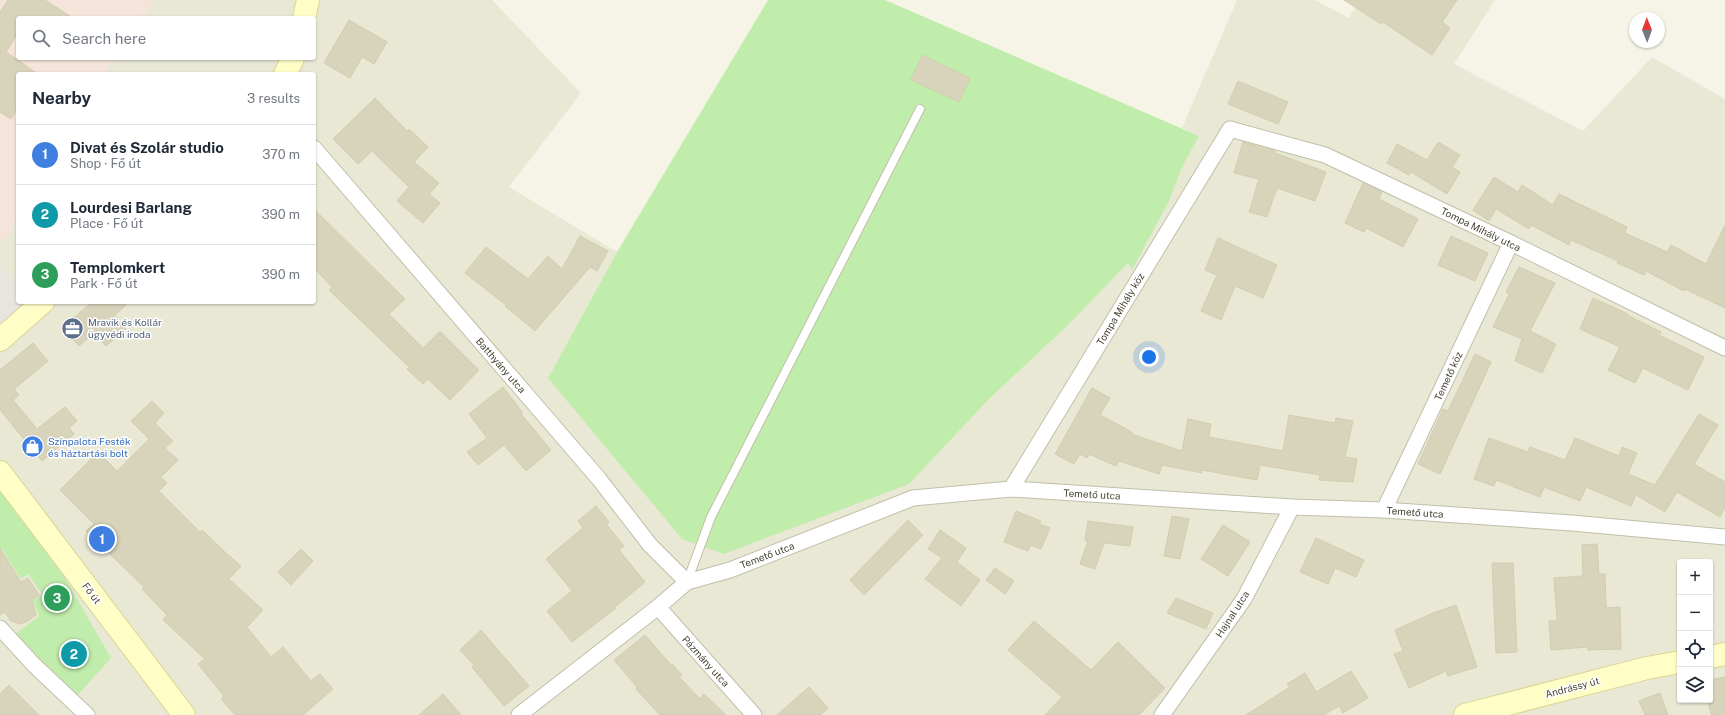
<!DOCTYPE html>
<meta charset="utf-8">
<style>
:root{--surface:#fff;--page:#f2f2f3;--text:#1f2937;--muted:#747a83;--line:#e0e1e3;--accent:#0f766e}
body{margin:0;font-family:"Public Sans",sans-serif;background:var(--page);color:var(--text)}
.controls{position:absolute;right:12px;bottom:12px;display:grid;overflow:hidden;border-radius:4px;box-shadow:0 1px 3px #0004}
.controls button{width:36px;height:36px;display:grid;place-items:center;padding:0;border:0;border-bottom:1px solid var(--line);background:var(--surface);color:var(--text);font:20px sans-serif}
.compass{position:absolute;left:1629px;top:12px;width:36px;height:36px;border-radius:50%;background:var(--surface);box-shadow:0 1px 3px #0004;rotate:359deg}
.you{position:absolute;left:1149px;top:357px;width:14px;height:14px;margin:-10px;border:3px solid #fff;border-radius:50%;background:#1a73e8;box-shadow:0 0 0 6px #1a73e833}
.badge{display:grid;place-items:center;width:26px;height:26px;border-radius:50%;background:var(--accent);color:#fff;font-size:13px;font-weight:700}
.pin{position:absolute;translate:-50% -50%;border:2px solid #fff;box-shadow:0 1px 4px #0006}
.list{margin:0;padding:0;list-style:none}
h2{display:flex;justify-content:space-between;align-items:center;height:52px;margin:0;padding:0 16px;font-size:17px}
h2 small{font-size:13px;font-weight:400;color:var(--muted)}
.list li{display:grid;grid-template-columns:26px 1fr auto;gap:12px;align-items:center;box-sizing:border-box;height:60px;padding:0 16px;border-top:1px solid var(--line)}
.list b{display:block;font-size:15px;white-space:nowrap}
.list p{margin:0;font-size:13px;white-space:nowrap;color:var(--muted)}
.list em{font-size:13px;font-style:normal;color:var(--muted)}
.icon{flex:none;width:22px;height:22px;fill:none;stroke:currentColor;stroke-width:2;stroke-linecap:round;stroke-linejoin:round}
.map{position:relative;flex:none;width:1725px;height:715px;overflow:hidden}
.search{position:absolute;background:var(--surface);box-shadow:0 1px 3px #0004;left:16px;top:16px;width:300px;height:44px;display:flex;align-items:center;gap:10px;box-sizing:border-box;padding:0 14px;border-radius:4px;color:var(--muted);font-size:15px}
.panel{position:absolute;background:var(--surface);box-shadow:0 1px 3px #0004;left:16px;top:72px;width:300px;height:232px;border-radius:4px}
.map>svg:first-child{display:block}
</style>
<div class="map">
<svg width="1725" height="715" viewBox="0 0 1725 715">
<rect width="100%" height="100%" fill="#f5f4e7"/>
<path fill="#e9e8d5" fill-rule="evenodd" d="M0,0h492l89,93 -72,94 108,65 -69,126 440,22 77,-72 134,-192 -17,-8 55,-128h78l34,18 11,-18h135l-41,64 129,67 69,-74 73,42v616h-1725zM18,18h296v40h-296zM18,74h296v228h-296zM1680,562h30v138h-30z"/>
<path fill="#f6e4da" d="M4,0h151l-13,18h-124v40h97l-11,16h-86v141l-9,19 -9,9v-238z"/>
<g fill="#c1edac">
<path d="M768,0h117l314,136 -16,29 -14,36 -37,69 -4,-7 -63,65 -77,72 -79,84 -185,70 -42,-15 -134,-161 69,-126z"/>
<path d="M0,491l65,87 46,80 -35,39 -62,-62 25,-19 -6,-15 9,-7 -14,-20 -7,5 -19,-30 -2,1z"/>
</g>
<path fill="#e6e5df" d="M0,266l18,20v16h15l-33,38z"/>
<g fill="#d8d3bb" stroke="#d3cdae">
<path d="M8,0h37l28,18h-55v15l-12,19 32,22h-20v33l-7,12 -11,-7v-100z"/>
<path d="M1344,0h113l-15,22 8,6 -18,27 -49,-33 -2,2z"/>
<path d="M349,20l38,22 -13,22 -12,-7 -12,21 -26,-15z"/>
<path d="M922,55l48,23 -11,24 -48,-22z"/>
<path d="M1238,81l50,21 -10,22 -50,-20z"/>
<path d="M375,98l32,33 2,-2 19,18 -14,15 25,21 -10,11 11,9 -17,20 -26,-22 12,-14 -37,-36 -14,13 -25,-25z"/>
<path d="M1243,142l32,9v2l51,19 -11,29 -38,-13 -10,29 -18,-5 10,-33 -25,-6z"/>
<path d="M1438,142l22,13 -8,12 8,5 -13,22 -36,-22 -2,3 -22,-12 10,-19 30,16z"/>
<path d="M1494,177l24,15 4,-7 31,20 6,-11 68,33 -2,6 42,19 4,-7 35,19 19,-39v83l-40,-19 -1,2 -38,-20 -2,4 -27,-12 1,-2 -47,-21 -2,5 -38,-20 -2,4 -33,-20 -7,12 -16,-11z"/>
<path d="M1363,183l19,9 -3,7 39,20 -15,28 -37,-19 -2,4 -19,-9z"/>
<path d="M314,209l91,90 -16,15 34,34 17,-17 39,39 -29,30 -22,-21 -5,5 -16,-15 2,-2 -80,-77 3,-3 -18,-19z"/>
<path d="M580,236l28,15 -11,20 -7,-4 -55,64 -30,-25 1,-1 -41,-32 21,-26 42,32 20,-23 14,13z"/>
<path d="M1451,236l37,17 -13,28 -37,-16z"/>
<path d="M1218,238l59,27 -14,33 -28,-12 -14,34 -20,-9 16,-36 -12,-5z"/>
<path d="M1519,267l36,16 -25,48 26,13 -14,29 -27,-12 7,-22 -29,-12 16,-33 -3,-2z"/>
<path d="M1593,298l35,16 -1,1 34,17 -2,3 45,22 -16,33 -45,-22 -8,15 -27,-13 12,-23 -40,-18z"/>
<path d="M92,302h37l-15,14 12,13 -20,17 -12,-13 -15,13 -17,-18z"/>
<path d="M33,343l15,18 -34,28 5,6 -6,5 24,29 28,-22 12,14 -8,7 5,6 -32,27 -42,-51v-40z"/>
<path d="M1475,354l16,8 -51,112 -22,-10 25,-55 5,2z"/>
<path d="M503,387l20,26 -2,1 30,36 -25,21 -22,-26 -26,20 -11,-13 20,-14 -18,-24z"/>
<path d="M1092,388l18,10 -10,17 32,17 -1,2 51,17 6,-32 23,5 -2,13 74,14 6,-36 46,8 1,-5 17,3 -8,36 12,2 -4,23 -34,-2 1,-5 -60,-10 -3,15 -55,-10v3l-40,-8 -3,9 -40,-13 -3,5 -27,-12 -2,4 -7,-4 -6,10 -19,-10z"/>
<path d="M152,401l12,12 -9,10 18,18 -8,7 13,12 -17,17 6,6 -8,8 41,41 2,-2 24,23 15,13 -12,13 34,31 -16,17 24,30 12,-10 28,34 9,-7 13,15 -30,26h-68l-14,-16 3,-3 -26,-32 7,-5 -42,-39 4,-5 -25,-26 2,-2 -58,-56 8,-7 -34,-34 35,-35h6l16,16 32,-32 -18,-18z"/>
<path d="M1699,414l19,11 -24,39 31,18v25l-5,10 -43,-25 -12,20 -29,-17 -5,11 -45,-19 -6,14 -36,-14 -4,10 -44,-17 -2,6 -20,-7 15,-41 39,14 2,-5 35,13 10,-22 44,18 3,-9 15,6 -9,21 27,11z"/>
<path d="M596,506l13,16 -3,2 18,22 -5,4 26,32 -30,25 1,1 -44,34 -25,-31 25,-20 -26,-32 37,-31 -5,-7z"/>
<path d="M1016,511l25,10 -2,3 11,4 -9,21 -10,-4 -3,6 -24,-9z"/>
<path d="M1172,516l17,3 -9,40 -16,-3z"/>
<path d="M908,520l15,15 -59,60 -14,-15z"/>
<path d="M1088,521l45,6 -3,19 -26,-3 -9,26 -15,-5 8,-23 -3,-1z"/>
<path d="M1223,525l27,17 -22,34 -27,-17z"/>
<path d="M940,530l26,18 -9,14 23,18 -19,26 -36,-27 17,-21 -14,-9z"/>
<path d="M1316,538l48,22 -8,17 -21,-9 -7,16 -28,-12z"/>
<path d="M1597,544l2,30h6l1,34 14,-1 1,42 -33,1v-3l-37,3 -2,-29h8l-3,-43 29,-2 -1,-31z"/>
<path d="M0,548l21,34 7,-4 11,17 -7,5 4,15 -10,7 -6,2 -9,-3 -6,-9 -5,3z"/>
<path d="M301,549l12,12 -22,24 -13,-13z"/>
<path d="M1492,563h21l4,89 -21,1z"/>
<path d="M995,568l19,13 -9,13 -19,-14z"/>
<path d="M1176,598l37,15 -7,16 -39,-16z"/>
<path d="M1456,605l21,62 -29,9 -2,-5 -37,17 -15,-34 9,-3 -8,-21 38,-17z"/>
<path d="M1034,621l57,49 27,-28 47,46 -26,27h-94l17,-18 -54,-47z"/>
<path d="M481,630l48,56 -25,20 -32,-39 2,-2 -14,-15z"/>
<path d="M645,635l26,30 1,-1 10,11 -3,2 21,22 4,-5 22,21h-66l-24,-26 1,-2 -23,-27z"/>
<path d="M1351,671l17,27 -25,15 -4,-7 -15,9h-78l44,-28 -3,-3 18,-11 11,19z"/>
<path d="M1725,677v38h-14l-3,-15h2v-20z"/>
<path d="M9,685l30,30h-39v-21z"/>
<path d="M809,687l19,21 -7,7h-44z"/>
<path d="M1660,693l8,22h-23l-6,-14z"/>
<path d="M443,694l18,21h-42z"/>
</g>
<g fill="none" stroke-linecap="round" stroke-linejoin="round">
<defs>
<path id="lane" d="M687,582l24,-65 209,-408"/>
<g id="street">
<path d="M314,148l285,331 51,66 37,37"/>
<path d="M1011,489l219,-360 95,26 186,88 214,105"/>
<path d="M1384,510l127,-267"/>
<path d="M658,607l96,108"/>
<path d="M0,628l35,38 52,49"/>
<path d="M519,715l139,-108 29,-25 43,-12 183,-72 98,-9 281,18 92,3 188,13 153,14"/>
<path d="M1162,715l82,-116 48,-92"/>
</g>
<g id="secondary">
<path d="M304,18l4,-18"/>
<path d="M285,74l8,-16"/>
<path d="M0,340l43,-38"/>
<path d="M0,472l184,243"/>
<path d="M1710,657l15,-3"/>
<path d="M1465,715l182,-47 33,-6"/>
</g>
</defs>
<use href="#lane" stroke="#c1bfa9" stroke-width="10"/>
<use href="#street" stroke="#c1bfa9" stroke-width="17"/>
<use href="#secondary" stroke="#d9d693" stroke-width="24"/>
<use href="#lane" stroke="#fff" stroke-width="8"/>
<use href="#street" stroke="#fff" stroke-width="15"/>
<use href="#secondary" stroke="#fffec7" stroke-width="22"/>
</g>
<defs>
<symbol id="office-disc" viewBox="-11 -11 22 22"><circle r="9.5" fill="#5c6f8a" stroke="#fff"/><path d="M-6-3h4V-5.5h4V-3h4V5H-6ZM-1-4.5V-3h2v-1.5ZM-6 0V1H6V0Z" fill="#fff"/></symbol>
<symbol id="shop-disc" viewBox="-11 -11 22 22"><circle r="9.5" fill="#3f7fe0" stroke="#fff"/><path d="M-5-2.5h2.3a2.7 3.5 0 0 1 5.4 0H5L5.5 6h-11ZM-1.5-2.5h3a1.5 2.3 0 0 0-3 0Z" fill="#fff"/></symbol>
</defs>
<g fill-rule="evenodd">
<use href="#office-disc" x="60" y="316" width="25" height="25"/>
<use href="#shop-disc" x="20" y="434" width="25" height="25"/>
</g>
<g text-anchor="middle" stroke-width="3" stroke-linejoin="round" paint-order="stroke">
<g font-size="10" fill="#494635" stroke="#fff">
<text transform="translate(1481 229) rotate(26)" y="4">Tompa Mihály utca</text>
<text transform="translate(1120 309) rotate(-59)" y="4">Tompa Mihály köz</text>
<text transform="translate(501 365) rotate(49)" y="4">Batthyány utca</text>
<text transform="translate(1448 376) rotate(-65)" y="4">Temető köz</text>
<text transform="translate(1092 494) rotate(3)" y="4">Temető utca</text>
<text transform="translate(1415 512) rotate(4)" y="4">Temető utca</text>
<text transform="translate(767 555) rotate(-21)" y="4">Temető utca</text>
<text transform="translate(92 593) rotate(53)" y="4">Fő út</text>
<text transform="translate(1232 614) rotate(-57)" y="4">Hajnal utca</text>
<text transform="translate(706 661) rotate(48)" y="4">Pázmány utca</text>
<text transform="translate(1572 687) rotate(-15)" y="4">Andrássy út</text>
</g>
<g font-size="10" fill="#4e5e75" stroke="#fff" text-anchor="start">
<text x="88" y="326">Mravik és Kollár<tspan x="88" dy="12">ügyvédi iroda</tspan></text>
</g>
<g font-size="10" fill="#366cbe" stroke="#fff" text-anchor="start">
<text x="48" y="445">Színpalota Festék<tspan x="48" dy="12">és háztartási bolt</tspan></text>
</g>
</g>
</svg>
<div class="controls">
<button>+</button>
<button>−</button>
<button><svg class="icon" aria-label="locate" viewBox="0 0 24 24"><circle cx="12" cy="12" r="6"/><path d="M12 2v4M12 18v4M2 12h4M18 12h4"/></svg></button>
<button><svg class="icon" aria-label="layers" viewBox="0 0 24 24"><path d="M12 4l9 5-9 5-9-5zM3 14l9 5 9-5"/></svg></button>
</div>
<svg class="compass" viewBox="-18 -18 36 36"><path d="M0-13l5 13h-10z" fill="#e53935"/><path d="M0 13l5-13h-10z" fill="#747a83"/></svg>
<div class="you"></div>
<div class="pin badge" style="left:102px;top:539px;background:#3f7fe0">1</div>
<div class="pin badge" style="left:74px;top:654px;background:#0f9aa8">2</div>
<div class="pin badge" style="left:57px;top:598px;background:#2e9e5b">3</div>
<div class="search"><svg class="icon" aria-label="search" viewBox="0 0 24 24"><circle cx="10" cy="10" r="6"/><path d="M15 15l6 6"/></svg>Search here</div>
<section class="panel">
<h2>Nearby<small>3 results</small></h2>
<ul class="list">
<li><span class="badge" style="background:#3f7fe0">1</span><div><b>Divat és Szolár studio</b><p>Shop · Fő út</p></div><em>370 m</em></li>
<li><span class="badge" style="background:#0f9aa8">2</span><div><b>Lourdesi Barlang</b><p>Place · Fő út</p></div><em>390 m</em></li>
<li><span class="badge" style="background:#2e9e5b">3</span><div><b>Templomkert</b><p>Park · Fő út</p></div><em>390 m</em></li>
</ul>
</section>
</div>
